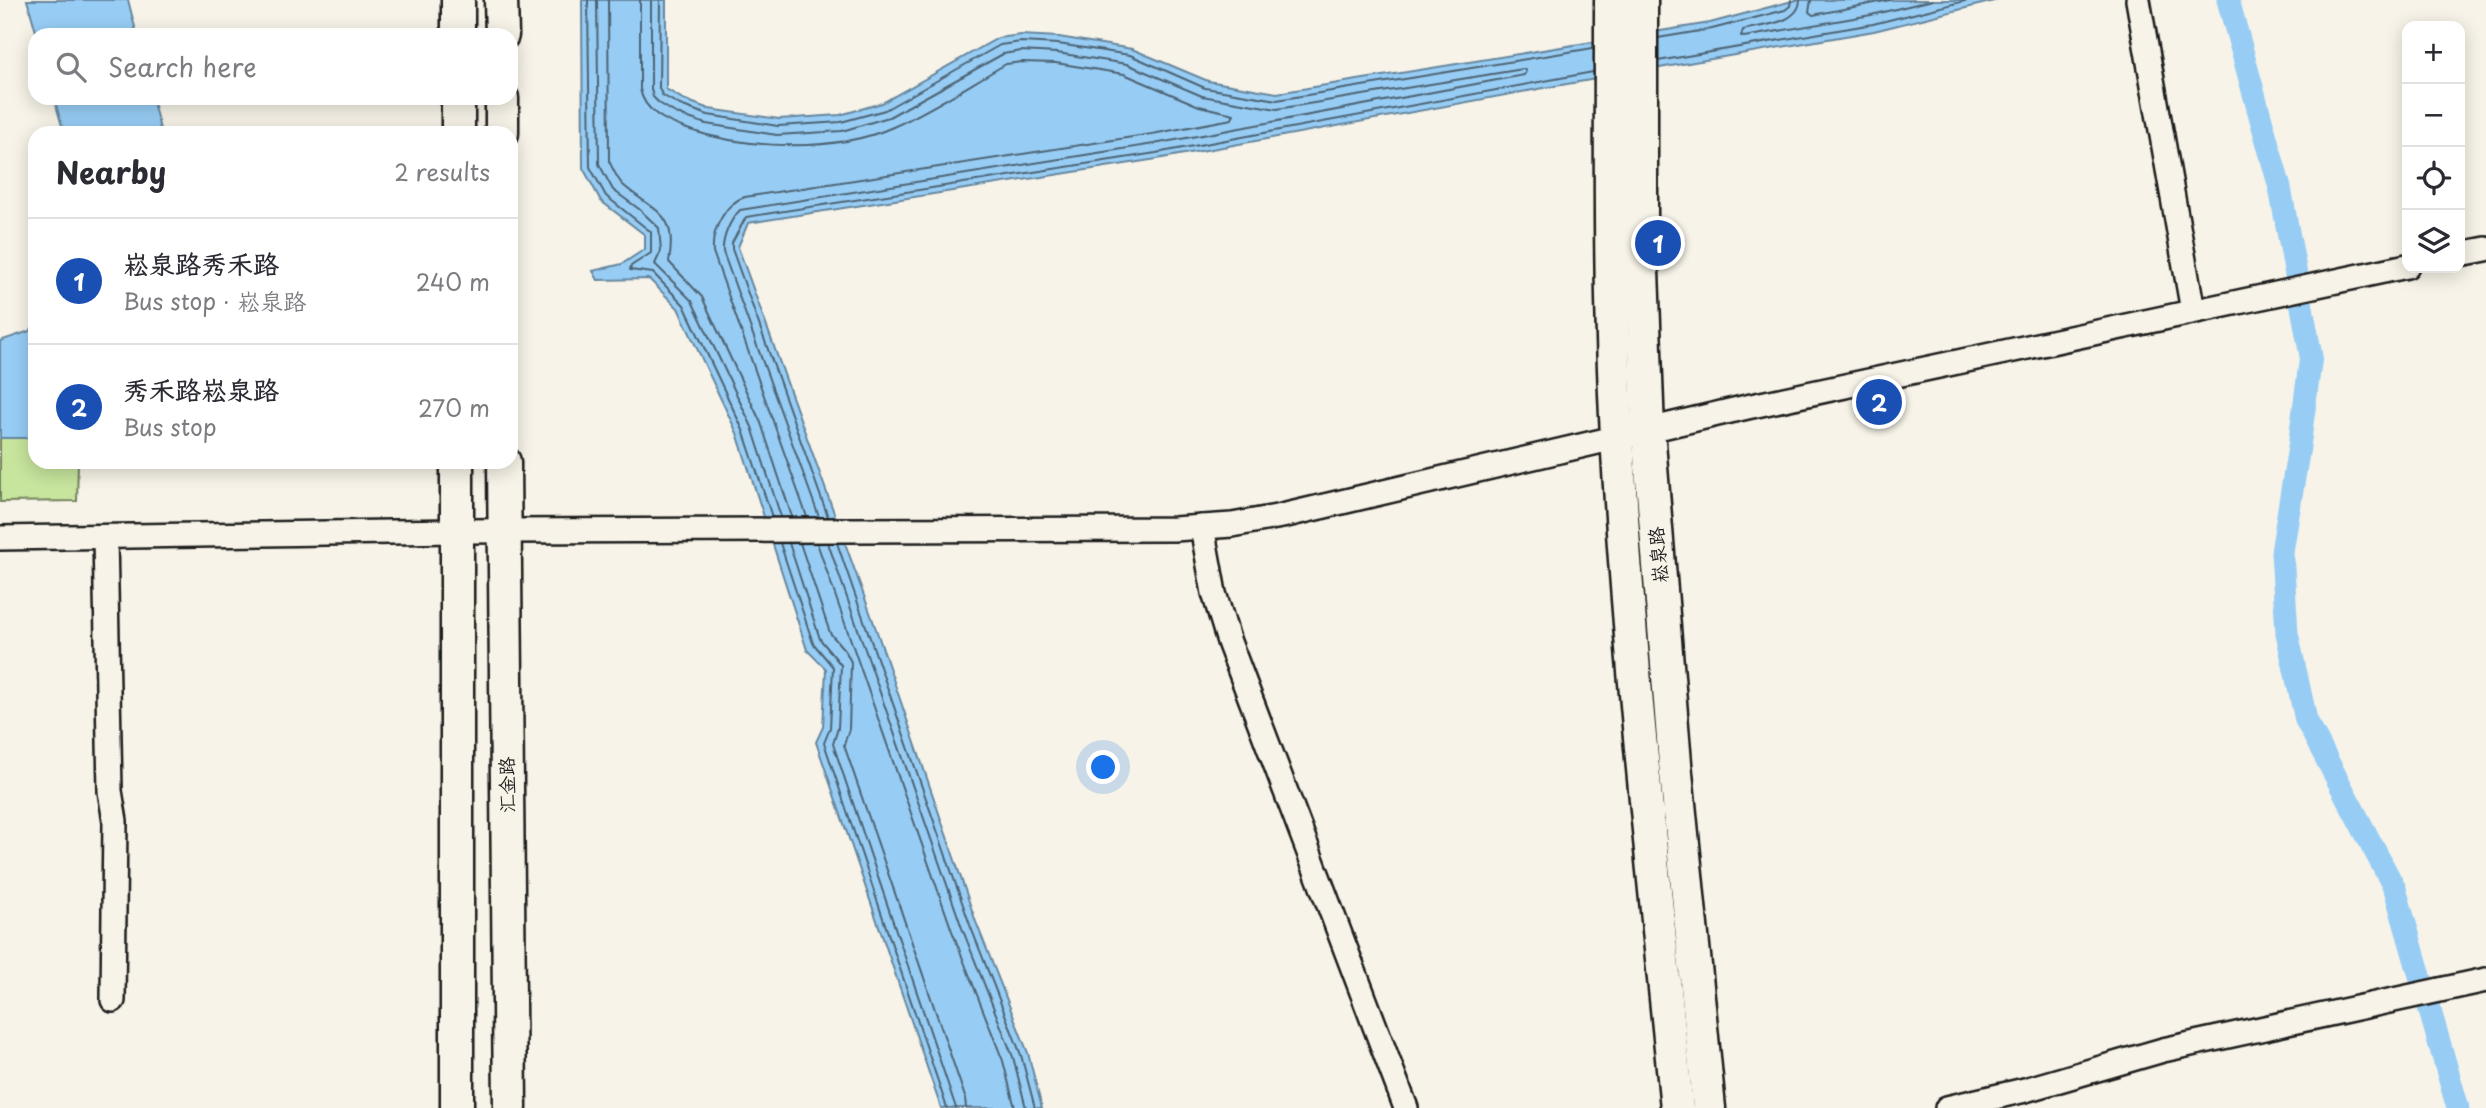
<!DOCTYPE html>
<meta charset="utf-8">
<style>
:root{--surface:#fff;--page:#f7f7f7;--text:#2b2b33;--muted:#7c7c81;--line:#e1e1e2;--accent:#1a73e8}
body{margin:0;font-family:"Playpen Sans","LXGW WenKai TC",sans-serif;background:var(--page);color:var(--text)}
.controls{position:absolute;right:21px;top:21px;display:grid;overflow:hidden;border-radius:14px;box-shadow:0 4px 18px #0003}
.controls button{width:63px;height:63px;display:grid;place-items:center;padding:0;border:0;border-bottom:2px solid var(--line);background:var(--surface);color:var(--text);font:35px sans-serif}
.you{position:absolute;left:1104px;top:768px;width:24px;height:24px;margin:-18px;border:5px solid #fff;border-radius:50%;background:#1a73e8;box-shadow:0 0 0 10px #1a73e833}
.badge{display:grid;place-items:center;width:46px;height:46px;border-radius:50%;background:var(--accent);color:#fff;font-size:23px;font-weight:700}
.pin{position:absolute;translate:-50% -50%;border:4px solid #fff;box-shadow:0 2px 7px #0006}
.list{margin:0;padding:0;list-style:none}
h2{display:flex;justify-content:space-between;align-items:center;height:91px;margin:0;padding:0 28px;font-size:30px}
h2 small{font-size:23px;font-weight:400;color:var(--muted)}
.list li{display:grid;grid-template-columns:46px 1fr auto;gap:21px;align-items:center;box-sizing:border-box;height:126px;padding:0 28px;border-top:2px solid var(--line)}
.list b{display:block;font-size:26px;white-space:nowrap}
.list p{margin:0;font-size:23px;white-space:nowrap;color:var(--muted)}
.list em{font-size:23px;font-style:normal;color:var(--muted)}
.icon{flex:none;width:38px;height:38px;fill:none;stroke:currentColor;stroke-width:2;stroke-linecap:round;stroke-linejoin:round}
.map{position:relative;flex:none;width:2486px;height:1108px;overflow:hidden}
.search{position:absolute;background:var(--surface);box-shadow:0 4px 18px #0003;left:28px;top:28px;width:490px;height:77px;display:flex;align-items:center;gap:18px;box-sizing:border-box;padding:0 24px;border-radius:21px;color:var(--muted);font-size:26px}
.panel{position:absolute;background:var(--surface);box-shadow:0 4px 18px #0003;left:28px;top:126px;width:490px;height:343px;border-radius:21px}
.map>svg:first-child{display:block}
</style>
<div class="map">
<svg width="2486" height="1108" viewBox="0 0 2486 1108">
<rect width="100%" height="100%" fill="#f7f3e8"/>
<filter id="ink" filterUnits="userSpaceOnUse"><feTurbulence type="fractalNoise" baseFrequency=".0143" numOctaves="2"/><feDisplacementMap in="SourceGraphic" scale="14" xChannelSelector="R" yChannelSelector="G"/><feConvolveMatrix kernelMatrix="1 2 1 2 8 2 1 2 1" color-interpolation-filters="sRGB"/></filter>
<g filter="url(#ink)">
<path fill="#c7e59d" stroke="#72805c" stroke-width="2" d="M0,438h35v24h43l-1,39 -77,1z"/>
<g fill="#97cdf5" stroke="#66869e" stroke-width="2">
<path d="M27,0h101l9,35h-100z"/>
<path d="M582,0h84v89l17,10 26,10 70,10 61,-4 42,-12 116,-65 23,-3 38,2 73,12 76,32 69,12 433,-70 86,-23h202l-124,31 -330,57 -387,71 -409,64 -10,24 138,382 100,293 52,131 14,55h-101l-125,-366 7,-15 3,-58 -19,-19 -70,-217 -59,-125 -29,-29 -51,1 -5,-9 29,-7 23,-15v-14l-44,-34 -18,-33z"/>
<path d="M54,98h98l9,35h-97z"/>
<path d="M35,324v114h-35v-97l30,-10z"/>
</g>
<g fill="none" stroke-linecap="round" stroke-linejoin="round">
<g stroke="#4d6373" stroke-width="2">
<path d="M588,0l2,167 16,29 45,36v21l-20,13 -1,4 23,3 31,32 59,125 29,87"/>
<path d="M597,0l2,164 14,26 26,19 20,19 2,23 -6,13 37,37 60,126 29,90"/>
<path d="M608,0l1,161c4,8 8,18 14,24 32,28 55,26 46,77l33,35 59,126 31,94"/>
<path d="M640,0v89c4,23 27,33 47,40 58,20 149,24 206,-2 39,-17 76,-42 113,-63l16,-2 34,1 68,11 75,32 35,8 -2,5 -80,15 -407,63c-20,6 -34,34 -32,55l94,265"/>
<path d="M651,0v89l2,8 6,6 18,11 29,10 71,11 65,-4 47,-14 114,-63 18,-3 36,2 70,11 75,32 75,13 246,-40 3,2 -2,4 -370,69 -414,66c-10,10 -18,28 -17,42l96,265"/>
<path d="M660,0l-1,88 3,7 18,10 28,10 70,11 63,-4 44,-12 115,-65 21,-3 37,2 72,11 75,33 72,12 316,-52"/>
<path d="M1800,0c-1,24 -38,25 -57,30l-2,6 3,1 127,-22 62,-15"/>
<path d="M1811,0l-2,12 4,3 77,-15"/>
<path d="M1658,38l54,-9 73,-19 5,-4 1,-6"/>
<path d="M1658,61l215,-37 96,-24"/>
<path d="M828,517l-96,-268v-6l14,-26 410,-64 437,-81"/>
<path d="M780,543l33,100 20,24 -3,61 -6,15 123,365"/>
<path d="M789,543l31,96 21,26 -3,63 -5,16 123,364"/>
<path d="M800,543l30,90 16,19 5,10 -2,67 -5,16 121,352 1,11"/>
<path d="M817,543l135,388 51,130 12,47"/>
<path d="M828,543l134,385 51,129 13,51"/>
<path d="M837,543l133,382 51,130 14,53"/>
</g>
<path stroke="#97cdf5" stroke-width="23" d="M2228,0l52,188 31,168 -12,91 -17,105 5,81 19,87 89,169 63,219"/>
<defs>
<g id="street">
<path d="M2138,0l55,311"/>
<path d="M2460,254l26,-5"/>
<path d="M1202,527l12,66 15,49 177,466"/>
<path d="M105,537l5,254 5,30 -2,179"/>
<path d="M0,538l456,-7 718,-2 58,-4 50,-9 465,-109 660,-141"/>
<path d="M1947,1108l78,-18 138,-40 323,-70"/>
</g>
<g id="secondary">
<path d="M501,0l1,35"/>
<path d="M1611,0c0,145 -2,291 6,435 12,225 38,449 60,673"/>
<path d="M1641,0v244l7,186 27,333 34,345"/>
<path d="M458,35v-35"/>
<path d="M502,98v35"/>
<path d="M458,133v-35"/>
<path d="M457,462v646"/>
<path d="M504,462l6,646"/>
</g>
</defs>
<use href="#street" stroke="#1c1c1c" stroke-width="28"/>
<use href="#secondary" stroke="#1c1c1c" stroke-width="37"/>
<use href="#street" stroke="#f7f3e8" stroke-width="23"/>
<use href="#secondary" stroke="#f7f3e8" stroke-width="32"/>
</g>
</g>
<g text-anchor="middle" stroke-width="5" stroke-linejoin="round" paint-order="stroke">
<g font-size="19" fill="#1c1c1c" stroke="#f7f3e8">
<text transform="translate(1658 555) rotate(-95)" y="7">崧泉路</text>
<text transform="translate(507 785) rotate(-91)" y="7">汇金路</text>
</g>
</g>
</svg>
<div class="controls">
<button>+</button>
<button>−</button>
<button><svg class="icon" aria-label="locate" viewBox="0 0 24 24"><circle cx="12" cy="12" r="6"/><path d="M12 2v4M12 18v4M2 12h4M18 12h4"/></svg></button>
<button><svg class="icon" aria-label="layers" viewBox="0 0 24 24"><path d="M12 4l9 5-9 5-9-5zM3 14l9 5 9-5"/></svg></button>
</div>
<div class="you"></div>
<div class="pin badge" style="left:1658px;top:243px;background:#1a4fb4">1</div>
<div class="pin badge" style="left:1879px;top:402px;background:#1a4fb4">2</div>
<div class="search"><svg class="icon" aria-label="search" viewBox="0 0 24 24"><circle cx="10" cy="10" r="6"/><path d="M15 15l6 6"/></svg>Search here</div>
<section class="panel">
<h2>Nearby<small>2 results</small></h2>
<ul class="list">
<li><span class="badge" style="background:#1a4fb4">1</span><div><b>崧泉路秀禾路</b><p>Bus stop · 崧泉路</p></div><em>240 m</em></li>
<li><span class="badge" style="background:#1a4fb4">2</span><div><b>秀禾路崧泉路</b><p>Bus stop</p></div><em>270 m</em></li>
</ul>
</section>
</div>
